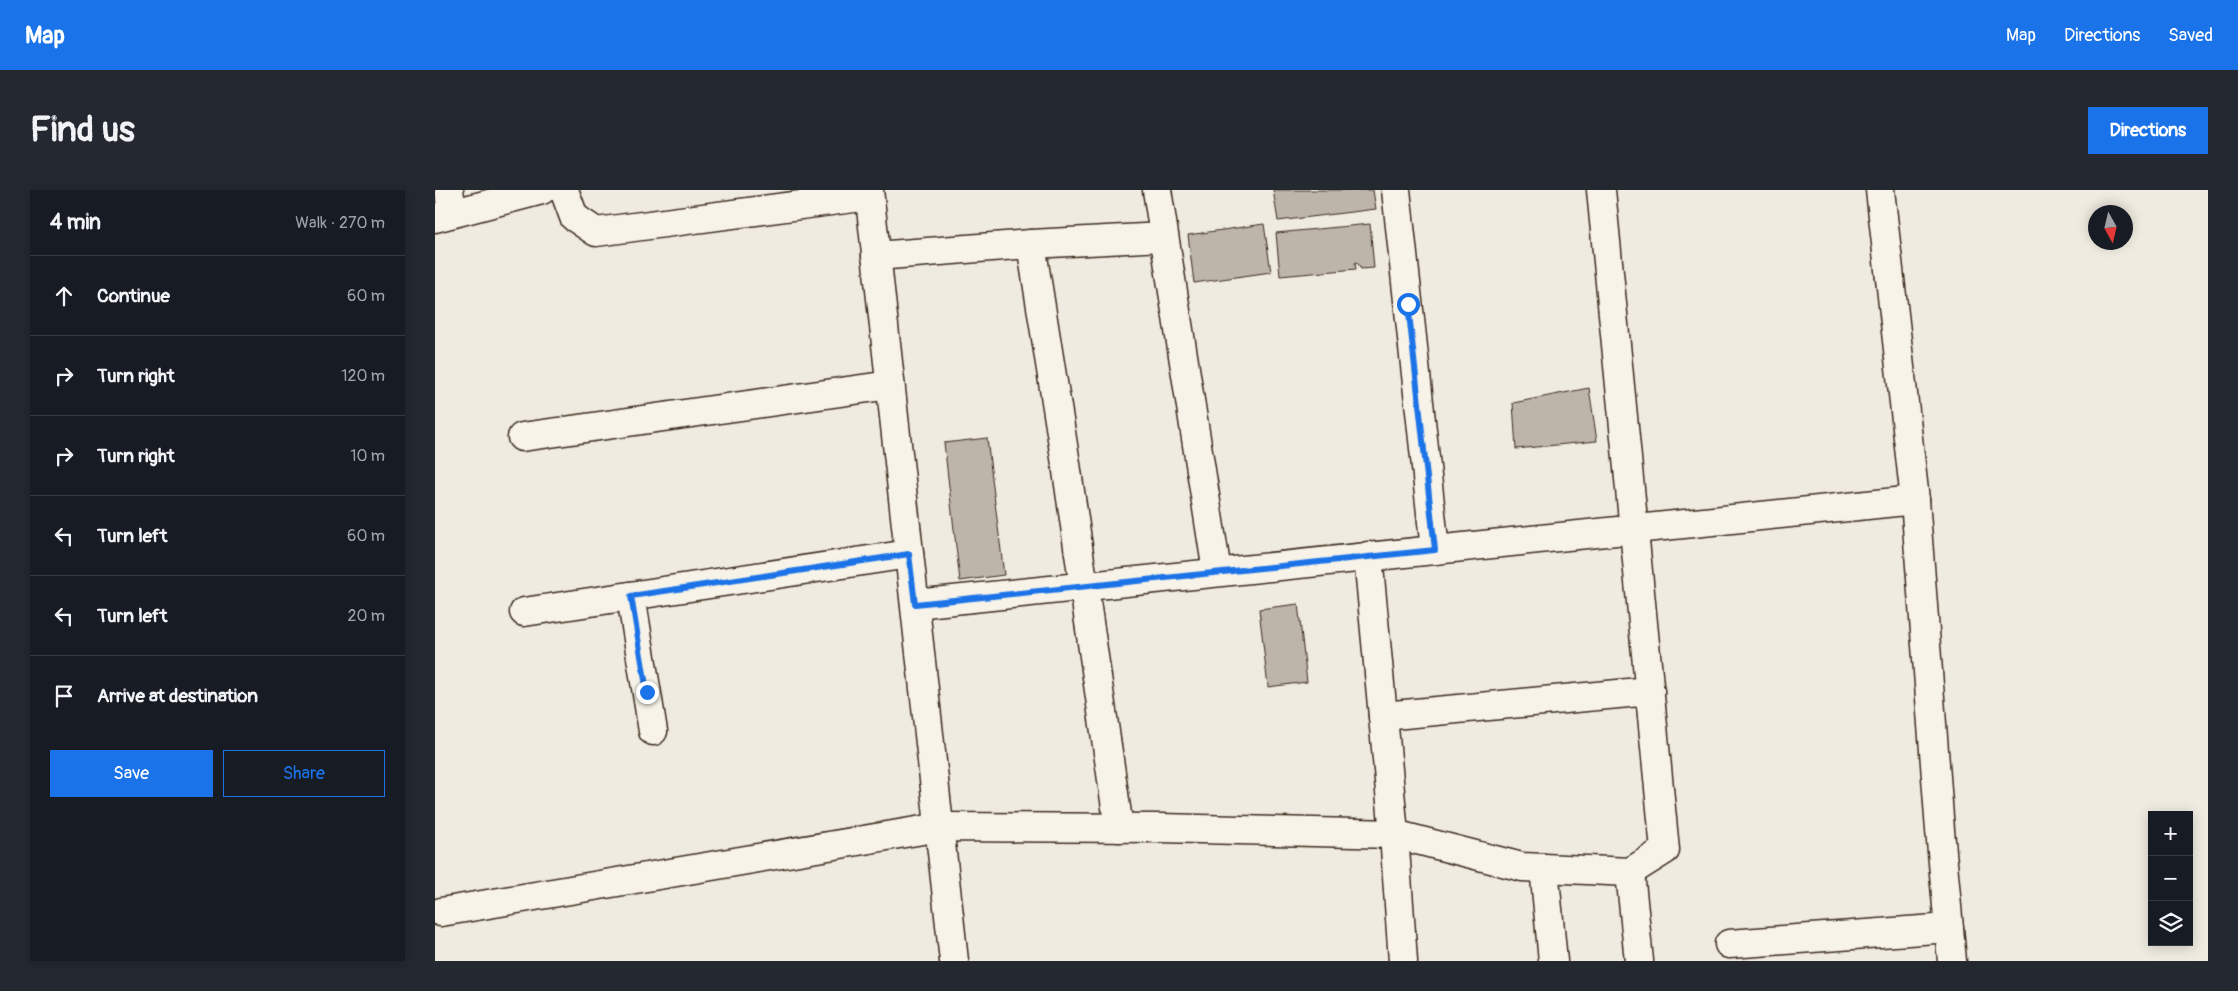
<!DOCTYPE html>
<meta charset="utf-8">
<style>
:root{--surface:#171b24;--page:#242831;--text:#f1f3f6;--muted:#9ea1a6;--line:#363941;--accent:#1a73e8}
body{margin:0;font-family:Pangolin,sans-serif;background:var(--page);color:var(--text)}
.controls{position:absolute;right:15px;bottom:15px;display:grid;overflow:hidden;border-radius:0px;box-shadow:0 2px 12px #0003}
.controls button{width:45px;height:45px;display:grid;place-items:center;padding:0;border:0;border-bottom:1px solid var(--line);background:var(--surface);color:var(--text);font:25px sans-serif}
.compass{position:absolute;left:1653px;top:15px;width:45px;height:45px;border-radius:50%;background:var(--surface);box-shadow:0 2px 12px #0003;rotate:172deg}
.stop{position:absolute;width:15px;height:15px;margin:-11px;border:4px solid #1a73e8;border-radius:50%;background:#fff}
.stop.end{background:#1a73e8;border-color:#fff;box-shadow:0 1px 5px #0008}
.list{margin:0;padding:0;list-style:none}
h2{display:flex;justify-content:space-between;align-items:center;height:65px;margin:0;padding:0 20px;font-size:21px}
h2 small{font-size:16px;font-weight:400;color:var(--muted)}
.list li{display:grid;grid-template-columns:32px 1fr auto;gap:15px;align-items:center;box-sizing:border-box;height:80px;padding:0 20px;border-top:1px solid var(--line)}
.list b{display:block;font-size:19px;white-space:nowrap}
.list em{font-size:16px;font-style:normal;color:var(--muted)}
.actions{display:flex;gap:10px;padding:15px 20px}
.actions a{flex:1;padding:11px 0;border:1px solid var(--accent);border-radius:0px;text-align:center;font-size:18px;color:var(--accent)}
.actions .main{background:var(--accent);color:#fff}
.icon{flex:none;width:28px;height:28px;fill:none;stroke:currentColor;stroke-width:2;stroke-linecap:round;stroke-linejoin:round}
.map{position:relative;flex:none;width:1773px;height:771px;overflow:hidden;border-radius:0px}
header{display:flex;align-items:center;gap:30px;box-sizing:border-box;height:70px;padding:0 25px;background:var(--accent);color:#fff}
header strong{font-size:24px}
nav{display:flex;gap:28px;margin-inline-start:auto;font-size:18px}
.intro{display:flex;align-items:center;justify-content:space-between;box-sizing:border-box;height:120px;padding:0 30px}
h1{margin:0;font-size:35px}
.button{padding:12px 22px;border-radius:0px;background:var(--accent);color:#fff;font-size:18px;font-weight:700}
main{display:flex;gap:30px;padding:0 30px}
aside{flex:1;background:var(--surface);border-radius:0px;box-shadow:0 2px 12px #0003}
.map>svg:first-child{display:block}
</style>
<header>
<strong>Map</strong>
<nav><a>Map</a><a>Directions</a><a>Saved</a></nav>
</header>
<div class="intro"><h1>Find us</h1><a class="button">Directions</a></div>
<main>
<aside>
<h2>4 min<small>Walk · 270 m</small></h2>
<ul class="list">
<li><svg class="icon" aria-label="ahead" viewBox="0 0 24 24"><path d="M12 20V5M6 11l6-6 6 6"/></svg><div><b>Continue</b></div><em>60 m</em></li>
<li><svg class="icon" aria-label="right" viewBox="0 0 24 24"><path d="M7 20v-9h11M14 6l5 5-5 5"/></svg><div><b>Turn right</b></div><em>120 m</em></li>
<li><svg class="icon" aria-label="right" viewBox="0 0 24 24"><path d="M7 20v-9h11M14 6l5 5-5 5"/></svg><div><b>Turn right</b></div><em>10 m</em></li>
<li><svg class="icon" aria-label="left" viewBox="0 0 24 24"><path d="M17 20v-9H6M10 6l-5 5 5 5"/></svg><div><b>Turn left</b></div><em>60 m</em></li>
<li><svg class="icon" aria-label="left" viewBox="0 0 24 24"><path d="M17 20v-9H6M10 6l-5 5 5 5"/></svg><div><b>Turn left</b></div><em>20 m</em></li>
<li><svg class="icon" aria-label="arrive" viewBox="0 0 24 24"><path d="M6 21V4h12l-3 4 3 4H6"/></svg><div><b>Arrive at destination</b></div></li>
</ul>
<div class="actions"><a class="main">Save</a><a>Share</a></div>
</aside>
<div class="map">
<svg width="1773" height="771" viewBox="0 0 1773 771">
<rect width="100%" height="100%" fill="#efebe0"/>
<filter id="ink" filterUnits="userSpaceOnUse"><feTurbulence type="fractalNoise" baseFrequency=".02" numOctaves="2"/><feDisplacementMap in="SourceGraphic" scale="10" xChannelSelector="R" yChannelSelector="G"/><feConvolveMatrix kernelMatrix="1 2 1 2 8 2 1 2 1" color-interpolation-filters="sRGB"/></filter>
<g filter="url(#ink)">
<g fill="#bdb5aa" stroke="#3b2a1e">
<path d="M838,0h100l3,19 -98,12z"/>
<path d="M829,34l7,48 -77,11 -6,-48z"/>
<path d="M935,34l4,44 -13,1 -4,-7 -2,1 1,6 -76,7 -4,-43z"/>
<path d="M1154,198l8,53 -81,8 -3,-46z"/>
<path d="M552,248l17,137 -44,6 -16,-138z"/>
<path d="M863,414l9,78 -39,5 -9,-78z"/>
</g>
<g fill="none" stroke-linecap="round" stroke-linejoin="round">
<defs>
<g id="minor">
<path d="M14,0l3,22"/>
<path d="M129,0l10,27 22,15 273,-36"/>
<path d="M434,0l85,771"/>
<path d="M722,0l60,382"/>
<path d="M961,0l39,360"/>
<path d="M1445,0l35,310 25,330 12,131"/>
<path d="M0,28l107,-28"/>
<path d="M596,54l35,220 53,364"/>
<path d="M441,66l155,-12 132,-7"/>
<path d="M87,247l368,-52"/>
<path d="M933,366l26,278 9,127"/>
<path d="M196,406l22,135"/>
<path d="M480,414l1000,-104"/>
<path d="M89,422l385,-58"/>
<path d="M948,526l267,-25"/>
<path d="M1109,678l9,93"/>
<path d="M1195,682l9,89"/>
<path d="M6,722l499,-85 221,1 233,6 128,33 108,5 35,-22 -64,-660"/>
<path d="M1294,754l220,-16"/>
</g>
</defs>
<use href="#minor" stroke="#3b2a1e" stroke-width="31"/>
<use href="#minor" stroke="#f7f3e8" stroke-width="28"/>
</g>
</g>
<g fill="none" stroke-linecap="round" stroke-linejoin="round" filter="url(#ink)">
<path stroke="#1a73e8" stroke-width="6" d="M212,502l-16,-96 278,-42 6,50 520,-54 -27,-246"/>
</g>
</svg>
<div class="controls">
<button>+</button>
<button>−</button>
<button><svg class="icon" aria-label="layers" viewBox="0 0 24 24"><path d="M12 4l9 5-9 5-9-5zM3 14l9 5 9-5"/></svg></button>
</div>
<svg class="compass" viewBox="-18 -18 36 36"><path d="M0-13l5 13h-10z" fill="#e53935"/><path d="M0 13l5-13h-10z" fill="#9ea1a6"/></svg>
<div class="stop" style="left:973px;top:114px"></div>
<div class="stop end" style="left:212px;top:502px"></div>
</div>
</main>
